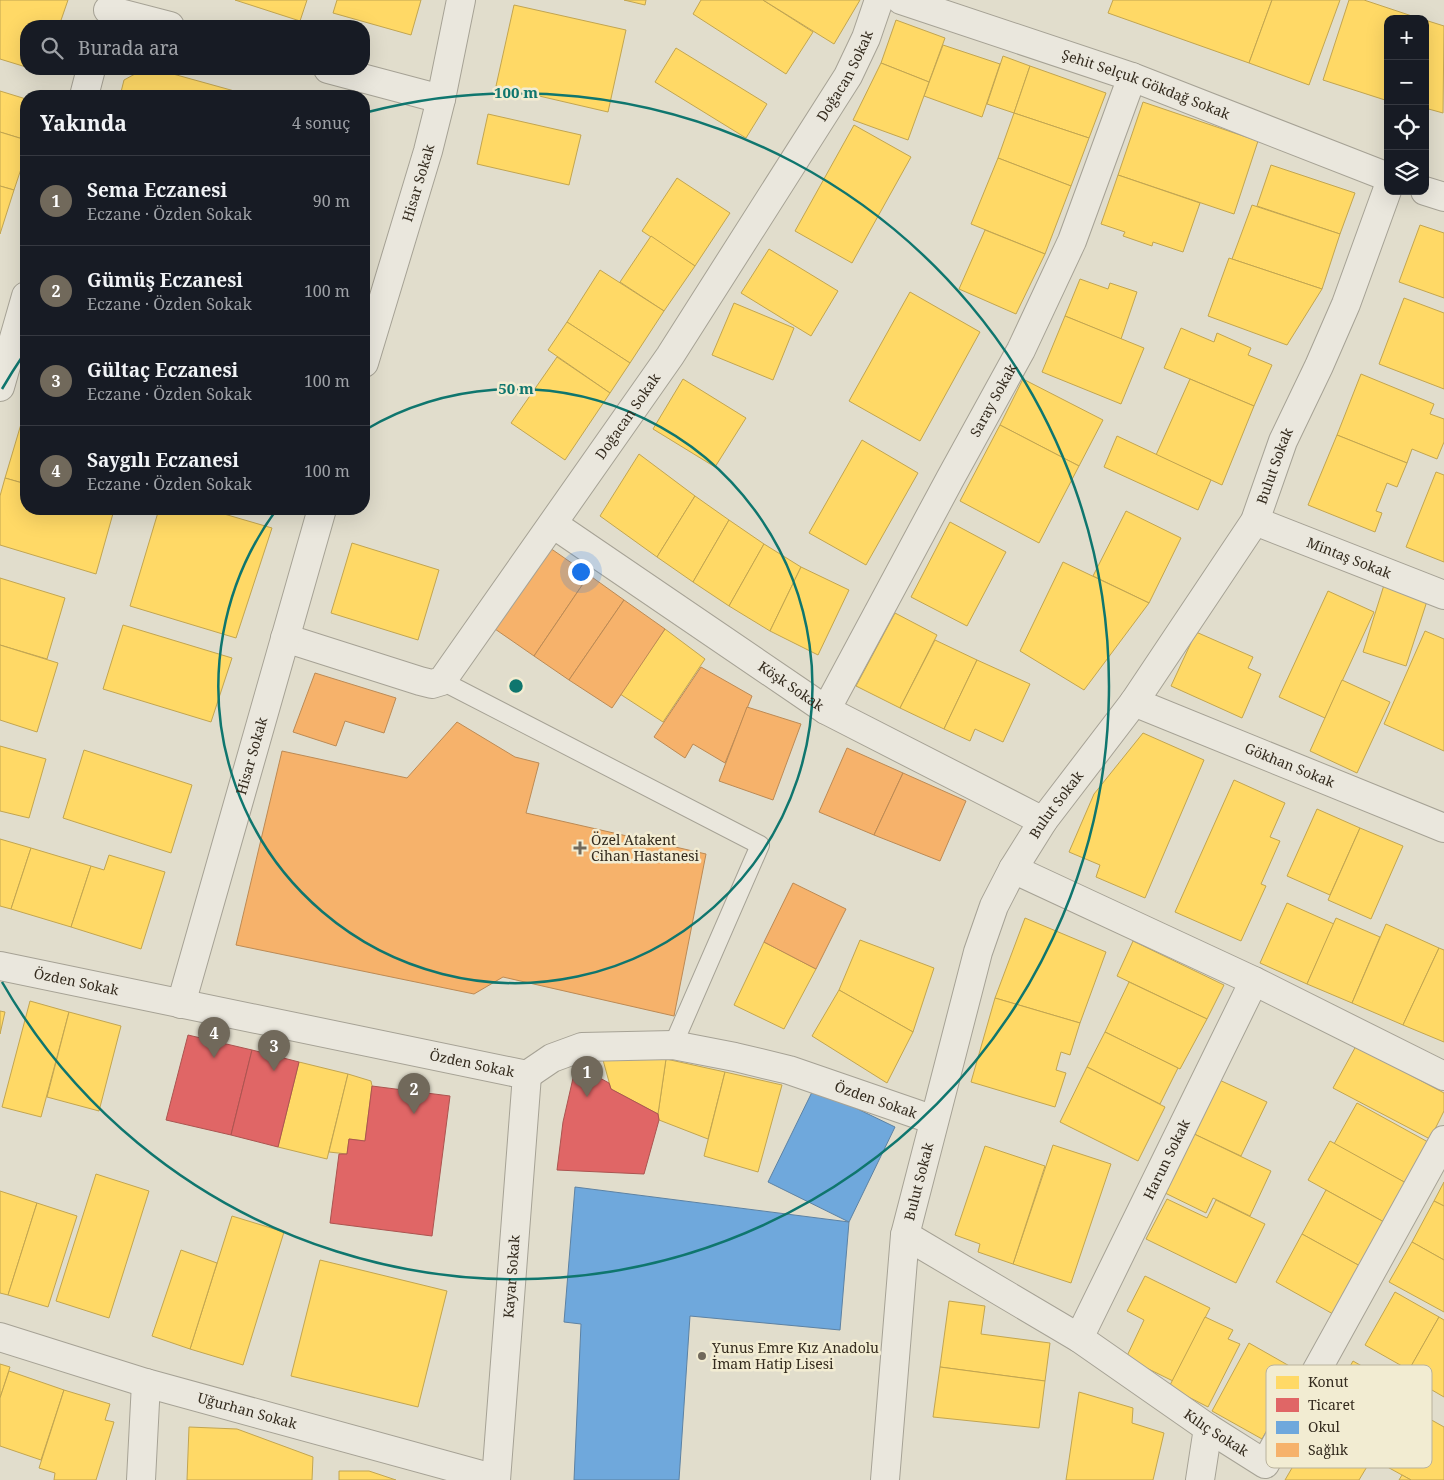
<!DOCTYPE html>
<html lang="tr">
<meta charset="utf-8">
<style>
:root{--surface:#171b24;--page:#242831;--text:#f1f3f6;--muted:#9ea1a6;--line:#363941;--accent:#71695b}
body{margin:0;font-family:"Noto Serif",serif;background:var(--page);color:var(--text)}
.controls{position:absolute;right:15px;top:15px;display:grid;overflow:hidden;border-radius:10px;box-shadow:0 5px 20px #0002}
.controls button{width:45px;height:45px;display:grid;place-items:center;padding:0;border:0;border-bottom:1px solid var(--line);background:var(--surface);color:var(--text);font:25px sans-serif}
.you{position:absolute;left:580px;top:571px;width:18px;height:18px;margin:-12px;border:4px solid #fff;border-radius:50%;background:#1a73e8;box-shadow:0 0 0 8px #1a73e833}
.badge{display:grid;place-items:center;width:32px;height:32px;border-radius:50%;background:var(--accent);color:#fff;font-size:16px;font-weight:700}
.pin{position:absolute;translate:-50% -41px;filter:drop-shadow(0 1px 2px #0008)}
.pin::after{content:'';position:absolute;top:26px;width:18px;height:15px;background:inherit;clip-path:polygon(0 0,100% 0,50% 100%)}
.list{margin:0;padding:0;list-style:none}
h2{display:flex;justify-content:space-between;align-items:center;height:65px;margin:0;padding:0 20px;font-size:21px}
h2 small{font-size:16px;font-weight:400;color:var(--muted)}
.list li{display:grid;grid-template-columns:32px 1fr auto;gap:15px;align-items:center;box-sizing:border-box;height:90px;padding:0 20px;border-top:1px solid var(--line)}
.list b{display:block;font-size:19px;white-space:nowrap}
.list p{margin:0;font-size:16px;white-space:nowrap;color:var(--muted)}
.list em{font-size:16px;font-style:normal;color:var(--muted)}
.icon{flex:none;width:28px;height:28px;fill:none;stroke:currentColor;stroke-width:2;stroke-linecap:round;stroke-linejoin:round}
.map{position:relative;flex:none;width:1444px;height:1480px;overflow:hidden}
.search{position:absolute;background:var(--surface);box-shadow:0 5px 20px #0002;left:20px;top:20px;width:350px;height:55px;display:flex;align-items:center;gap:12px;box-sizing:border-box;padding:0 18px;border-radius:20px;color:var(--muted);font-size:19px}
.panel{position:absolute;background:var(--surface);box-shadow:0 5px 20px #0002;left:20px;top:90px;width:350px;height:425px;border-radius:20px}
.map>svg:first-child{display:block}
</style>
<div class="map">
<svg width="1444" height="1480" viewBox="0 0 1444 1480">
<rect width="100%" height="100%" fill="#e1ddcc"/>
<g fill="#ffd966" stroke="#c2a550">
<path d="M0,0h68l-9,26h-33v41l-26,-8z"/>
<path d="M235,0h72l-7,21z"/>
<path d="M337,0h84l-10,35 -78,-22z"/>
<path d="M624,0h22l-1,5z"/>
<path d="M701,0h62l50,32 -27,42 -93,-60z"/>
<path d="M763,0h97l-26,44z"/>
<path d="M1113,0h159l-23,63 -141,-50z"/>
<path d="M1272,0h68l-31,85 -60,-22z"/>
<path d="M1349,0h15l48,16 -1,3h-23v71l-3,10 -62,-20z"/>
<path d="M514,5l112,25 -18,82 -112,-26z"/>
<path d="M896,20l49,18 -16,44 -48,-19z"/>
<path d="M1425,20l19,6 -1,87 -18,-5z"/>
<path d="M943,45l57,19 -18,53 -58,-21z"/>
<path d="M676,48l91,56 -21,34 -91,-56z"/>
<path d="M1003,56l27,10 -16,47 -27,-9z"/>
<path d="M881,63l48,19 -21,58 -55,-20z"/>
<path d="M1030,66l76,27 -17,45 -75,-25z"/>
<path d="M30,69h15l-2,4z"/>
<path d="M144,69h11l83,23 2,4h-120l4,-16z"/>
<path d="M0,91l26,8v41l-26,-8z"/>
<path d="M1143,102l115,39 -24,73 -116,-39z"/>
<path d="M1014,113l75,25 -18,48 -73,-28z"/>
<path d="M488,114l93,21 -12,50 -92,-21z"/>
<path d="M854,125l57,32 -59,106 -57,-32z"/>
<path d="M0,132l26,8v14l-12,36 -14,-4z"/>
<path d="M998,158l73,28 -26,68 -74,-30z"/>
<path d="M1271,165l84,28 -15,41 -83,-28z"/>
<path d="M1118,175l82,28 -17,49 -30,-10 -1,4 -29,-10 2,-4 -24,-8z"/>
<path d="M677,178l53,35 -35,53 -53,-35z"/>
<path d="M0,186l14,4 -14,44z"/>
<path d="M1252,205l88,29 -18,55 -90,-30z"/>
<path d="M1420,225l24,8v65l-45,-16z"/>
<path d="M985,230l60,24 -29,60 -57,-25z"/>
<path d="M651,236l44,30 -31,45 -44,-29z"/>
<path d="M769,249l69,42 -27,45 -70,-43z"/>
<path d="M1229,258l93,31 -35,56 -79,-29z"/>
<path d="M600,270l64,41 -34,52 -63,-41z"/>
<path d="M1080,279l28,10 2,-6 27,9 -16,47 -56,-23z"/>
<path d="M910,292l70,40 -60,109 -71,-40z"/>
<path d="M1404,298l40,15v76l-65,-25z"/>
<path d="M734,303l60,25 -21,52 -61,-25z"/>
<path d="M1065,316l79,32 -23,56 -79,-32z"/>
<path d="M567,322l63,41 -20,30 -62,-43z"/>
<path d="M1181,328l33,14 3,-9 34,15 -3,7 24,10 -18,41 -90,-38z"/>
<path d="M557,357l53,36 -45,67 -54,-37z"/>
<path d="M1361,374l73,30 -4,10 14,5v23l-7,17 -25,-10 -5,14 -70,-28z"/>
<path d="M683,379l63,39 -31,49 -62,-38z"/>
<path d="M1023,379l80,41 -24,46 -79,-41z"/>
<path d="M1190,379l64,27 -32,79 -66,-30z"/>
<path d="M24,414h2v70l-21,-6z"/>
<path d="M1000,425l79,41 -40,77 -79,-42z"/>
<path d="M1337,435l70,28 -10,24 -10,-4 -11,28 6,2 -7,19 -67,-27z"/>
<path d="M1117,436l94,44 -13,30 -94,-43z"/>
<path d="M862,440l56,33 -52,92 -57,-32z"/>
<path d="M639,454l56,42 -38,61 -57,-41z"/>
<path d="M1436,472l8,3v87l-38,-15z"/>
<path d="M5,478l21,6v25l88,1 -18,64 -96,-29v-49z"/>
<path d="M695,496l34,24 -36,62 -36,-25z"/>
<path d="M159,509h48l65,19 -36,110 -106,-32z"/>
<path d="M1126,511l55,27 -32,65 -56,-27z"/>
<path d="M729,520l35,24 -35,62 -36,-24z"/>
<path d="M950,522l56,30 -39,74 -56,-29z"/>
<path d="M352,543l87,27 -21,70 -87,-27z"/>
<path d="M764,544l37,23 -31,64 -41,-25z"/>
<path d="M1063,562l86,41 -65,87 -64,-39z"/>
<path d="M801,567l48,23 -31,65 -48,-24z"/>
<path d="M0,578l65,20 -18,61 -47,-14z"/>
<path d="M1384,585l44,13 -22,68 -43,-14z"/>
<path d="M1328,591l46,21 -49,106 -46,-21z"/>
<path d="M895,613l42,22 -37,73 -44,-22z"/>
<path d="M123,625l109,33 -21,64 -108,-33z"/>
<path d="M665,629l40,30 -42,63 -43,-28z"/>
<path d="M1425,631l19,8v112l-60,-27z"/>
<path d="M1196,632l57,25 -5,11 13,6 -19,44 -71,-32z"/>
<path d="M935,640l42,20 -33,69 -44,-21z"/>
<path d="M0,645l58,18 -21,69 -37,-12z"/>
<path d="M977,660l53,24 -27,58 -28,-13 -5,12 -26,-12z"/>
<path d="M1342,680l48,22 -33,71 -47,-22z"/>
<path d="M1143,733l61,27 -59,138 -49,-21 4,-12 -31,-13 25,-58z"/>
<path d="M0,746l46,13 -17,59 -29,-7z"/>
<path d="M84,750l108,35 -21,68 -108,-35z"/>
<path d="M1234,780l51,23 -15,34 10,4 -19,43 5,2 -25,55 -66,-29z"/>
<path d="M1317,809l43,19 -30,67 -43,-19z"/>
<path d="M1360,828l43,18 -32,73 -43,-19z"/>
<path d="M0,839l31,9 -20,61 -11,-3z"/>
<path d="M31,848l60,18 -20,61 -60,-18z"/>
<path d="M109,855l56,17 -24,77 -70,-22 20,-61 13,4z"/>
<path d="M1287,903l47,21 -27,60 -47,-21z"/>
<path d="M1025,918l81,34 -26,71 -85,-25z"/>
<path d="M1336,918l44,19 -28,66 -45,-19z"/>
<path d="M1386,924l53,24 -36,77 -51,-22z"/>
<path d="M860,940l74,28 -21,64 -74,-42z"/>
<path d="M1133,941l91,44 -17,34 -90,-43z"/>
<path d="M764,942l52,27 -32,60 -50,-24z"/>
<path d="M1439,948l5,2v92l-41,-17z"/>
<path d="M1129,982l78,37 -27,50 -75,-37z"/>
<path d="M839,990l74,42 -26,51 -75,-47z"/>
<path d="M995,998l85,25 -10,32 -9,-3 -5,18 10,3 -11,34 -84,-25z"/>
<path d="M30,1001l39,11 -28,105 -39,-10z"/>
<path d="M0,1011l5,1 -5,22z"/>
<path d="M69,1012l52,14 -22,85 -52,-14z"/>
<path d="M1105,1032l73,36 -18,36 -73,-37z"/>
<path d="M1356,1046l88,47v18l-14,28 -97,-51z"/>
<path d="M666,1059l59,13 -17,67 -49,-19 -1,-6z"/>
<path d="M666,1059l-8,55 -47,-25 -8,-29z"/>
<path d="M299,1062l49,12 -21,85 -49,-12z"/>
<path d="M1087,1067l78,40 -27,54 -78,-39z"/>
<path d="M725,1072l57,13 -24,87 -54,-16z"/>
<path d="M348,1074l23,7 1,5 -7,55 -16,-2 -2,15 -18,-2z"/>
<path d="M1215,1078l52,24 -26,54 -51,-24z"/>
<path d="M1357,1103l71,39 -22,41 -72,-39z"/>
<path d="M1190,1132l81,39 -21,45 -37,-18 -7,15 -45,-22z"/>
<path d="M1330,1141l76,42 -22,39 -76,-42z"/>
<path d="M1053,1145l58,19 -40,119 -58,-19z"/>
<path d="M985,1146l60,20 -32,98 -35,-12 2,-8 -25,-9z"/>
<path d="M96,1174l53,17 -40,127 -53,-17z"/>
<path d="M1444,1182v24l-10,-5z"/>
<path d="M1326,1190l58,32 -24,44 -58,-32z"/>
<path d="M0,1191l37,12 -29,92 -8,-2z"/>
<path d="M1167,1199l40,19 9,-18 49,24 -29,59 -90,-44z"/>
<path d="M1434,1201l10,5v54l-32,-18z"/>
<path d="M37,1203l40,13 -29,91 -40,-12z"/>
<path d="M232,1216l52,16 -41,133 -53,-16z"/>
<path d="M1302,1234l58,32 -27,48 -57,-32z"/>
<path d="M1412,1242l32,18v52l-55,-30z"/>
<path d="M181,1250l36,13 -27,86 -38,-13z"/>
<path d="M320,1260l127,31 -29,116 -127,-31z"/>
<path d="M1145,1276l65,32 -37,73 -47,-23 18,-38 -17,-9z"/>
<path d="M1395,1292l44,25 -30,53 -44,-25z"/>
<path d="M949,1301l36,5 -4,28 69,9 -5,38 -105,-14z"/>
<path d="M1205,1317l28,13 -5,9 12,5 -32,63 -39,-20z"/>
<path d="M1439,1317l5,3v77l-38,-22z"/>
<path d="M1249,1343l51,29 -38,67 -50,-28z"/>
<path d="M1353,1361l56,32 -32,57 -56,-32z"/>
<path d="M0,1364l10,3 -10,31z"/>
<path d="M940,1367l105,14 -6,47 -106,-11z"/>
<path d="M9,1371l55,19 -23,70 -41,-14v-48z"/>
<path d="M64,1390l46,14 -5,16 9,2 -18,58h-42l1,-7 -16,-5z"/>
<path d="M1079,1392l54,16 -1,15 32,10 -11,47h-87z"/>
<path d="M1412,1409l32,18v53h-33l-29,-16z"/>
<path d="M1321,1418l56,32 -18,30h-74z"/>
<path d="M189,1427l48,2 76,28 -1,23h-125z"/>
<path d="M339,1471h30l27,9h-57z"/>
<path d="M1402,1475l9,5h-12z"/>
</g>
<g fill="#e06666" stroke="#ac5450">
<path d="M188,1035l64,15 -21,85 -65,-15z"/>
<path d="M252,1050l47,12 -21,85 -47,-12z"/>
<path d="M576,1065l33,18 2,6 47,25 1,6 -15,54 -87,-4 6,-48z"/>
<path d="M372,1086l78,10 -18,140 -102,-13 9,-69h8l2,-15 16,2z"/>
</g>
<g fill="#6fa8dc" stroke="#5d82a3">
<path d="M814,1088l81,39 -46,95 -81,-40z"/>
<path d="M575,1187l274,35 -9,108 -150,-14 -11,164h-105l7,-156 -17,-2z"/>
</g>
<g fill="#f6b26b" stroke="#bc8a54">
<path d="M550,548l39,27 -55,81 -39,-27z"/>
<path d="M589,575l35,25 -55,80 -35,-24z"/>
<path d="M624,600l41,29 -53,79 -43,-28z"/>
<path d="M701,667l51,29 -27,67 -32,-19 -8,14 -31,-21z"/>
<path d="M315,673l81,25 -12,35 -39,-12 -9,25 -43,-14z"/>
<path d="M747,707l54,17 -28,76 -54,-19z"/>
<path d="M457,722l58,35 24,6 -13,50 180,41 -32,162 -171,-39 -29,17 -238,-49 46,-194 125,27z"/>
<path d="M847,748l56,25 -29,62 -55,-23z"/>
<path d="M903,773l63,28 -26,60 -66,-26z"/>
<path d="M793,883l53,26 -30,60 -52,-27z"/>
</g>
<g fill="none" stroke-linecap="round" stroke-linejoin="round">
<defs>
<path id="service" d="M442,681l318,164 -87,200"/>
<g id="minor">
<path id="s1" d="M901,0l231,77 256,100"/>
<path d="M108,10l62,16"/>
<path d="M328,69l113,30"/>
<path d="M84,96l7,-27"/>
<path d="M1425,191l19,6"/>
<path id="s2" d="M364,363l64,-212 13,-52 20,-99"/>
<path d="M0,387l26,-91"/>
<path id="s3" d="M1255,521l189,74"/>
<path id="s4" d="M553,524l273,186 217,111"/>
<path id="s5" d="M285,638l135,43 12,3 10,-3 228,-325 178,-280 18,-38 13,-38"/>
<path id="s6" d="M1134,702l310,126"/>
<path id="s7" d="M826,710l124,-231 71,-129 51,-109 60,-164"/>
<path d="M1013,869l241,112 190,95"/>
<path id="s8" d="M0,966l527,109 25,-17 30,-11 91,-2 62,12 54,13 145,50"/>
<path id="s9" d="M181,1004l141,-495"/>
<path id="s10" d="M905,1235l174,103 129,90 57,36 179,-324"/>
<path id="s11" d="M0,1337l146,46 350,96"/>
<path id="s12" d="M1079,1338l175,-357"/>
<path d="M141,1480l5,-97"/>
<path id="s13" d="M496,1480l31,-405"/>
<path id="s14" d="M885,1480l20,-245 73,-283 16,-46 19,-37 30,-48 91,-119 121,-181 28,-80 36,-75 27,-62 42,-116"/>
<path d="M1200,1480l8,-52"/>
</g>
</defs>
<use href="#service" stroke="#a6a295" stroke-width="20"/>
<use href="#minor" stroke="#a6a295" stroke-width="30"/>
<use href="#service" stroke="#eae7dd" stroke-width="18"/>
<use href="#minor" stroke="#eae7dd" stroke-width="28"/>
</g>
<g fill="none" stroke="#0f766e" stroke-width="2.5">
<path d="M365 430A297 297 0 1 1 277 509"/>
<path d="M2 389A593 593 0 0 1 24 354M368 112A593 593 0 1 1 2 982"/>
</g>
<g fill="#71695b" stroke="#f2ecd2" stroke-width="2">
<path d="M577.5 840.5h5v5h5v5h-5v5h-5v-5h-5v-5h5z"/>
<circle cx="702" cy="1356" r="5"/>
</g>
<g text-anchor="middle" stroke-width="5" stroke-linejoin="round" paint-order="stroke">
<g font-size="14" fill="#342b1e" stroke="#f2ecd2">
<text dy="5" stroke="none"><textPath href="#s5" startOffset="892">Doğacan Sokak</textPath></text>
<text dy="5" stroke="none"><textPath href="#s1" startOffset="259">Şehit Selçuk Gökdağ Sokak</textPath></text>
<text dy="5" stroke="none"><textPath href="#s2" startOffset="188">Hisar Sokak</textPath></text>
<text dy="5" stroke="none"><textPath href="#s7" startOffset="352">Saray Sokak</textPath></text>
<text dy="5" stroke="none"><textPath href="#s5" startOffset="488">Doğacan Sokak</textPath></text>
<text dy="5" stroke="none"><textPath href="#s14" startOffset="1111">Bulut Sokak</textPath></text>
<text dy="5" stroke="none"><textPath href="#s3" startOffset="101">Mintaş Sokak</textPath></text>
<text dy="5" stroke="none"><textPath href="#s4" startOffset="288">Köşk Sokak</textPath></text>
<text dy="5" stroke="none"><textPath href="#s9" startOffset="258">Hisar Sokak</textPath></text>
<text dy="5" stroke="none"><textPath href="#s6" startOffset="168">Gökhan Sokak</textPath></text>
<text dy="5" stroke="none"><textPath href="#s14" startOffset="706">Bulut Sokak</textPath></text>
<text dy="5" stroke="none"><textPath href="#s8" startOffset="78">Özden Sokak</textPath></text>
<text dy="5" stroke="none"><textPath href="#s8" startOffset="482">Özden Sokak</textPath></text>
<text dy="5" stroke="none"><textPath href="#s8" startOffset="902">Özden Sokak</textPath></text>
<text dy="5" stroke="none"><textPath href="#s12" startOffset="199">Harun Sokak</textPath></text>
<text dy="5" stroke="none"><textPath href="#s14" startOffset="301">Bulut Sokak</textPath></text>
<text dy="5" stroke="none"><textPath href="#s13" startOffset="204">Kayar Sokak</textPath></text>
<text dy="5" stroke="none"><textPath href="#s11" startOffset="258">Uğurhan Sokak</textPath></text>
<text dy="5" stroke="none"><textPath href="#s10" startOffset="369">Kılıç Sokak</textPath></text>
</g>
<g font-size="14" fill="#342b1e" stroke="#f2ecd2" text-anchor="start">
<text x="591" y="845">Özel Atakent<tspan x="591" dy="16">Cihan Hastanesi</tspan></text>
<text x="712" y="1353">Yunus Emre Kız Anadolu<tspan x="712" dy="16">İmam Hatip Lisesi</tspan></text>
</g>
</g>
<rect x="1266" y="1365" width="166" height="103" rx="8" fill="#f2ecd2" stroke="#b9b29c" stroke-width="1"/>
<rect x="1276" y="1376" width="23" height="13" fill="#ffd966"/>
<rect x="1276" y="1398" width="23" height="14" fill="#e06666"/>
<rect x="1276" y="1421" width="23" height="13" fill="#6fa8dc"/>
<rect x="1276" y="1443" width="23" height="14" fill="#f6b26b"/>
<g font-size="14" fill="#342b1e">
<text x="1308" y="1387">Konut</text>
<text x="1308" y="1410">Ticaret</text>
<text x="1308" y="1432">Okul</text>
<text x="1308" y="1455">Sağlık</text>
</g>
<circle cx="516" cy="686" r="8" fill="#0f766e" stroke="#f2ecd2" stroke-width="2.5"/>
<g font-size="15" text-anchor="middle" font-weight="bold" fill="#0f766e" stroke="#f2ecd2" stroke-width="5" stroke-linejoin="round" paint-order="stroke">
<text x="516" y="98">100 m</text>
<text x="516" y="394">50 m</text>
</g>
</svg>
<div class="controls">
<button>+</button>
<button>−</button>
<button><svg class="icon" aria-label="locate" viewBox="0 0 24 24"><circle cx="12" cy="12" r="6"/><path d="M12 2v4M12 18v4M2 12h4M18 12h4"/></svg></button>
<button><svg class="icon" aria-label="layers" viewBox="0 0 24 24"><path d="M12 4l9 5-9 5-9-5zM3 14l9 5 9-5"/></svg></button>
</div>
<div class="you"></div>
<div class="pin badge" style="left:587px;top:1097px">1</div>
<div class="pin badge" style="left:414px;top:1114px">2</div>
<div class="pin badge" style="left:274px;top:1071px">3</div>
<div class="pin badge" style="left:214px;top:1058px">4</div>
<div class="search"><svg class="icon" aria-label="search" viewBox="0 0 24 24"><circle cx="10" cy="10" r="6"/><path d="M15 15l6 6"/></svg>Burada ara</div>
<section class="panel">
<h2>Yakında<small>4 sonuç</small></h2>
<ul class="list">
<li><span class="badge">1</span><div><b>Sema Eczanesi</b><p>Eczane · Özden Sokak</p></div><em>90 m</em></li>
<li><span class="badge">2</span><div><b>Gümüş Eczanesi</b><p>Eczane · Özden Sokak</p></div><em>100 m</em></li>
<li><span class="badge">3</span><div><b>Gültaç Eczanesi</b><p>Eczane · Özden Sokak</p></div><em>100 m</em></li>
<li><span class="badge">4</span><div><b>Saygılı Eczanesi</b><p>Eczane · Özden Sokak</p></div><em>100 m</em></li>
</ul>
</section>
</div>
